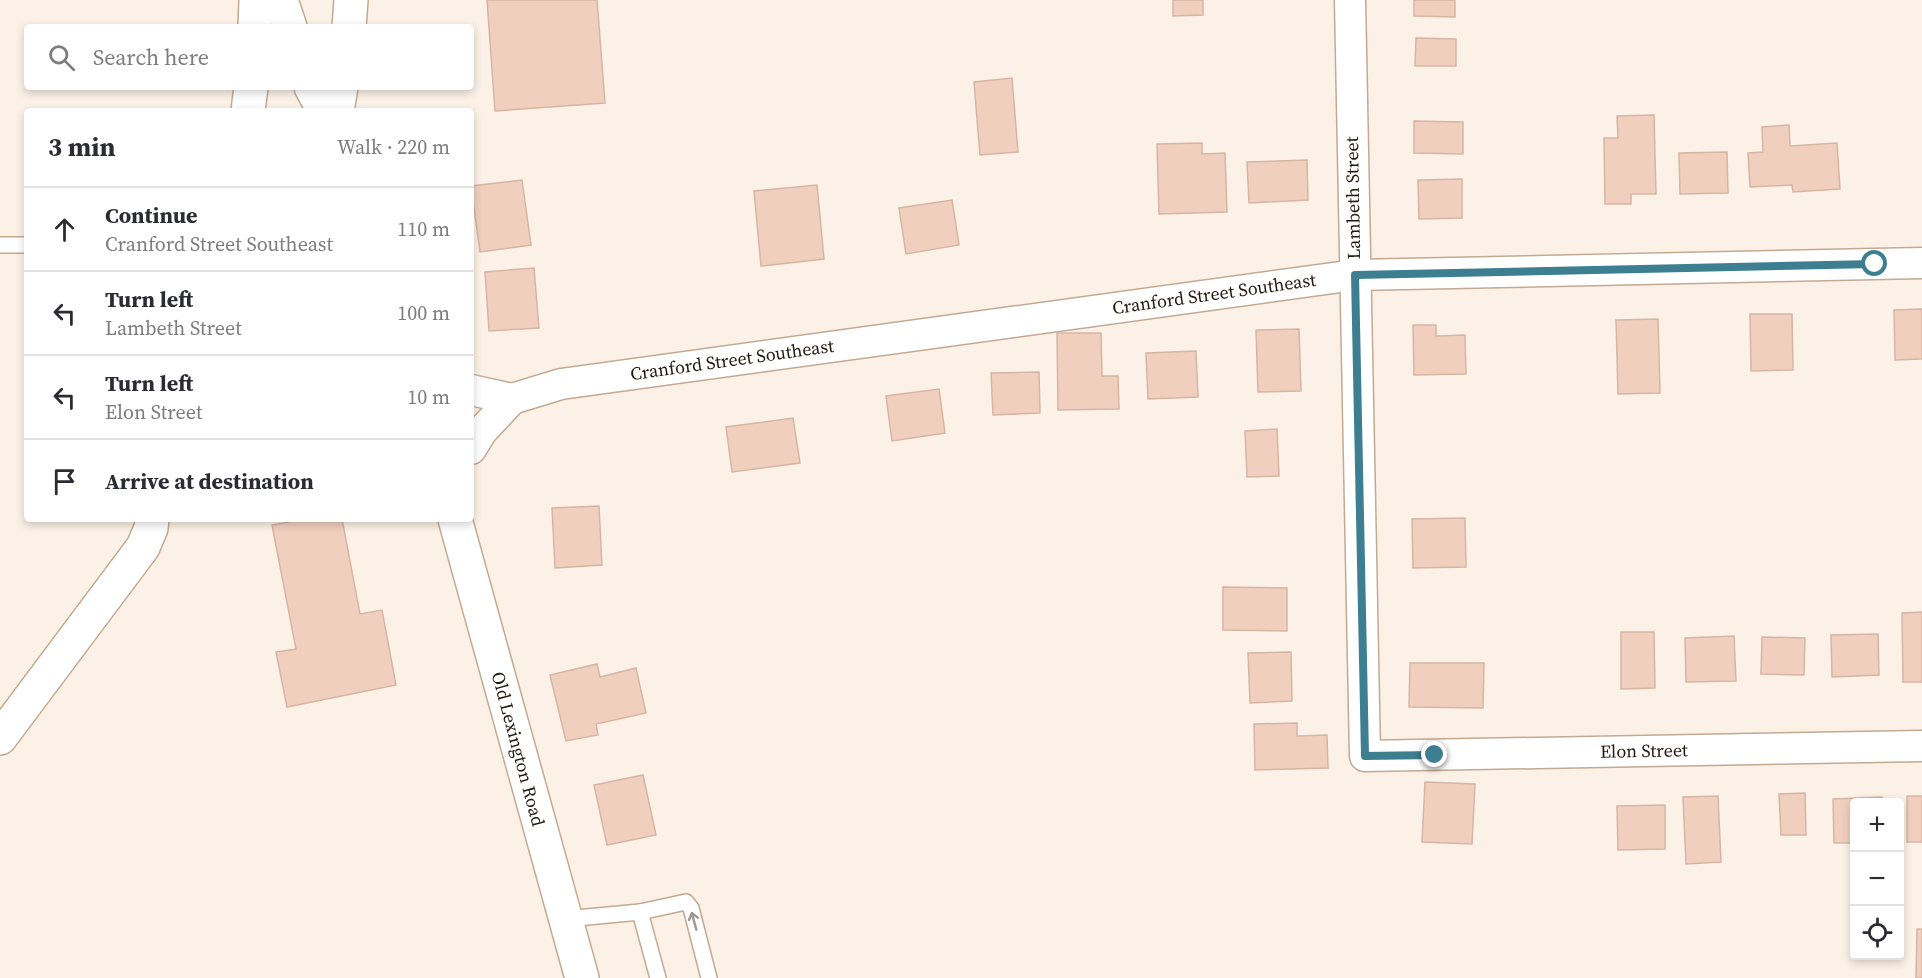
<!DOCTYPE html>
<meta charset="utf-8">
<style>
:root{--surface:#fff;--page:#f7f7f7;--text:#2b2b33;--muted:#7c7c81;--line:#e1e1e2}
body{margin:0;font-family:"Source Serif 4",serif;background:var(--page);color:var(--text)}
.controls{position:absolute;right:18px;bottom:18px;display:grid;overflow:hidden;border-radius:6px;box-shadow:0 3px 9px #0003}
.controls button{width:54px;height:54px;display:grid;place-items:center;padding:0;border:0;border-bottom:2px solid var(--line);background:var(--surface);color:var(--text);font:30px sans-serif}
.stop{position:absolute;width:18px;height:18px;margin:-14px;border:4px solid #3d7f91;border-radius:50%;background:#fff}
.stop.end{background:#3d7f91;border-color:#fff;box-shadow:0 2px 6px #0008}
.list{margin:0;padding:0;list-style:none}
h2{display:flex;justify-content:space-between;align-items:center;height:78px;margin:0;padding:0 24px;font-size:26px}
h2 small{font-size:20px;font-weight:400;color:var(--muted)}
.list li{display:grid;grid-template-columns:39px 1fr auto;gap:18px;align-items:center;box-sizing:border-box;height:84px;padding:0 24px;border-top:2px solid var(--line)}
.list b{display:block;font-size:22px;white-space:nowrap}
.list p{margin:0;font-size:20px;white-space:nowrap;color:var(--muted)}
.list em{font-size:20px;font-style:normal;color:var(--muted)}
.icon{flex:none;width:33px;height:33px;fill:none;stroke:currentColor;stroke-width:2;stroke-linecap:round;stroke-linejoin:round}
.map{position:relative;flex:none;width:1922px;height:978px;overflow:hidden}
.search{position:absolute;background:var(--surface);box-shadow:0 3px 9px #0003;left:24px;top:24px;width:450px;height:66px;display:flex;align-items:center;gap:15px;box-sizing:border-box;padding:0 21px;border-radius:6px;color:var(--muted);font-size:22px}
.panel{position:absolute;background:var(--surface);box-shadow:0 3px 9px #0003;left:24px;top:108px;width:450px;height:414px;border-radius:6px}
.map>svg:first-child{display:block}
</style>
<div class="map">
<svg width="1922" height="978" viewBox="0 0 1922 978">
<rect width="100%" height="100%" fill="#fcf1e7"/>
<g fill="#f1cfbe" stroke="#d7b5a5" stroke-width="1.5">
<path d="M487,0h110l8,103 -110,8z"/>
<path d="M1173,0h30v15l-30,1z"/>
<path d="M1414,0h41v17l-41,-1z"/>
<path d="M1416,38l40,1v27h-41z"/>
<path d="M1012,78l6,74 -38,3 -6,-73z"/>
<path d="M1654,115l2,79h-25v10h-26l-1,-66h14l-1,-22z"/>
<path d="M1414,121l49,1v32l-49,-1z"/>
<path d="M1789,125l1,21 47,-3 3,46 -47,3 -1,-7 -42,2 -2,-34 15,-1 -1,-25z"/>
<path d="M1202,143v11l23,-1 2,59 -68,2 -2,-70z"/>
<path d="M1727,152l1,41 -48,1 -1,-41z"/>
<path d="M1307,160l1,40 -59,3 -2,-41z"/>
<path d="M1462,179v39l-43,1 -1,-39z"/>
<path d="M522,180l9,65 -51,7 -9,-66z"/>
<path d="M817,185l7,74 -63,7 -7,-75z"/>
<path d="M952,200l7,45 -53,9 -7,-46z"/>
<path d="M534,268l5,60 -50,3 -4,-59z"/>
<path d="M1922,309v50l-27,1 -1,-50z"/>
<path d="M1750,314h42l1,56 -42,1z"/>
<path d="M1658,319l2,74 -42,1 -2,-74z"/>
<path d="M1413,325h23v11l29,-1 1,39 -52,1z"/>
<path d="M1299,329l2,62 -43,1 -2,-62z"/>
<path d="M1057,333h44l1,43h16l1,33 -61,1z"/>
<path d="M1196,351l2,46 -50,2 -2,-46z"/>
<path d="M1039,372l1,41 -47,2 -2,-42z"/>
<path d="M939,389l6,44 -53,8 -6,-45z"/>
<path d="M793,418l7,45 -68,9 -6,-45z"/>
<path d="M1277,429l2,47 -32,1 -2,-46z"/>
<path d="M599,506l3,59 -47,3 -3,-60z"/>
<path d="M1465,518l1,49 -53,1 -1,-49z"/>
<path d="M306,519h36l18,95 22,-4 14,75 -109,22 -11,-55 20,-3 -24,-124z"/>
<path d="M1223,587l64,1v43l-64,-1z"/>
<path d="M1922,612v70h-19l-1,-69z"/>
<path d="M1621,632h33l1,56 -34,1z"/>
<path d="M1878,634l1,41 -47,2 -1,-42z"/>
<path d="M1734,636l2,45 -50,1 -1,-44z"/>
<path d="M1762,637l43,1 -1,37 -43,-1z"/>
<path d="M1291,652l1,49 -42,2 -2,-50z"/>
<path d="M1410,663h74l-1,45 -74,-1z"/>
<path d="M597,664l3,13 36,-9 10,45 -50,11 2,11 -32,6 -16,-66z"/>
<path d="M1297,723v13l30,-1 1,33 -73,2 -1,-46z"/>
<path d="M643,775l13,60 -49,10 -13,-60z"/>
<path d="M1425,782l50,2 -3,60 -50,-2z"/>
<path d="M1805,793l1,42h-25l-2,-41z"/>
<path d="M1718,796l3,66 -35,2 -3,-67z"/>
<rect x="1907" y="796" width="15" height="46"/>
<path d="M1882,797v5h-28v41h-20l-1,-44z"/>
<path d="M1665,805v44l-47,1 -1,-44z"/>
<path d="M1917,929h5v49h-6z"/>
</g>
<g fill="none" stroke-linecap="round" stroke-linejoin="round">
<defs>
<g id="service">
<path d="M0,245h27"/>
<path d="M640,912l18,66"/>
<path d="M566,919l74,-7 46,-10 5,6 18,70"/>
</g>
<g id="minor">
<path d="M1350,0l15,756 557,-10"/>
<path d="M471,390l41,9"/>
<path d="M471,449l11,-18 30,-32 49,-15 794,-109 567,-12"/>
</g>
<path id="tertiary" d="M455,519l127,459"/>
<g id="secondary">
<path d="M281,0l9,27"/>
<path d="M255,27l1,-27"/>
<path d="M349,27l2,-27"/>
<path d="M311,87l13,24"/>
<path d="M248,111l3,-24"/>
<path d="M337,111l4,-24"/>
<path d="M0,738l143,-191 8,-19 1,-9"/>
</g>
</defs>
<use href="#service" stroke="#c4a992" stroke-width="18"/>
<use href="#minor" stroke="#c4a992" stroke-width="33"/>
<use href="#tertiary" stroke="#c4a992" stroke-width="36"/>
<use href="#secondary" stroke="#c4a992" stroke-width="36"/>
<use href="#service" stroke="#fff" stroke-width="15"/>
<use href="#minor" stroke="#fff" stroke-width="30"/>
<use href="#tertiary" stroke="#fff" stroke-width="33"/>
<use href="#secondary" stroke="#fff" stroke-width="33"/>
</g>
<defs><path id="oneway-shaft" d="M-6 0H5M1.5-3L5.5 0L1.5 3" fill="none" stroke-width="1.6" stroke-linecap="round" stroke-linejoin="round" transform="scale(1.5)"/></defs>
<use stroke="#9c9793" href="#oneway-shaft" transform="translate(694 921) rotate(-105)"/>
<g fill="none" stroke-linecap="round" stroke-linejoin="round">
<path stroke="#3d7f91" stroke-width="8" d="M1435,755l-70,1 -10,-481 520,-11"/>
</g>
<g text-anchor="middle" stroke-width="5" stroke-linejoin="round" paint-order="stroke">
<g font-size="18" fill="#22180f" stroke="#fff">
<text transform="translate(1353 198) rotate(-91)" y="6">Lambeth Street</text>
<text transform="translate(1214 294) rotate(-8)" y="6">Cranford Street Southeast</text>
<text transform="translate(732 360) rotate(-8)" y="6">Cranford Street Southeast</text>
<text transform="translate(518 749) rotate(75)" y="6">Old Lexington Road</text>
<text transform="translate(1644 751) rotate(-1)" y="6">Elon Street</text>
</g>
</g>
</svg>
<div class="controls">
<button>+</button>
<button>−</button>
<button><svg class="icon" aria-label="locate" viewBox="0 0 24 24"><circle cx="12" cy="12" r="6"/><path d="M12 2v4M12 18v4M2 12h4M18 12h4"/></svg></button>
</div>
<div class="stop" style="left:1875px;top:264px"></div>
<div class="stop end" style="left:1435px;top:755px"></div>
<div class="search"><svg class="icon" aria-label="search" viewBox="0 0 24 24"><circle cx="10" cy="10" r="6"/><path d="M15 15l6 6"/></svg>Search here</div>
<section class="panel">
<h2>3 min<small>Walk · 220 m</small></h2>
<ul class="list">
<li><svg class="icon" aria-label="ahead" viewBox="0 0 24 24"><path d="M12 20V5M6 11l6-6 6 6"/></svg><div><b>Continue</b><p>Cranford Street Southeast</p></div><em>110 m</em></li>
<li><svg class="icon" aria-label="left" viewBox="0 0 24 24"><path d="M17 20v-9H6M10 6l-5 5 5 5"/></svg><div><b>Turn left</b><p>Lambeth Street</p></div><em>100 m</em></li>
<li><svg class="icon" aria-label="left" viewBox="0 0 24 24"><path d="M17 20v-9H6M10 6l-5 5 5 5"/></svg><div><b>Turn left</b><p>Elon Street</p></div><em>10 m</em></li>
<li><svg class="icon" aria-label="arrive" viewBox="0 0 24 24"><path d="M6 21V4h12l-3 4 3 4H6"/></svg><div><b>Arrive at destination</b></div></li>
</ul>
</section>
</div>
